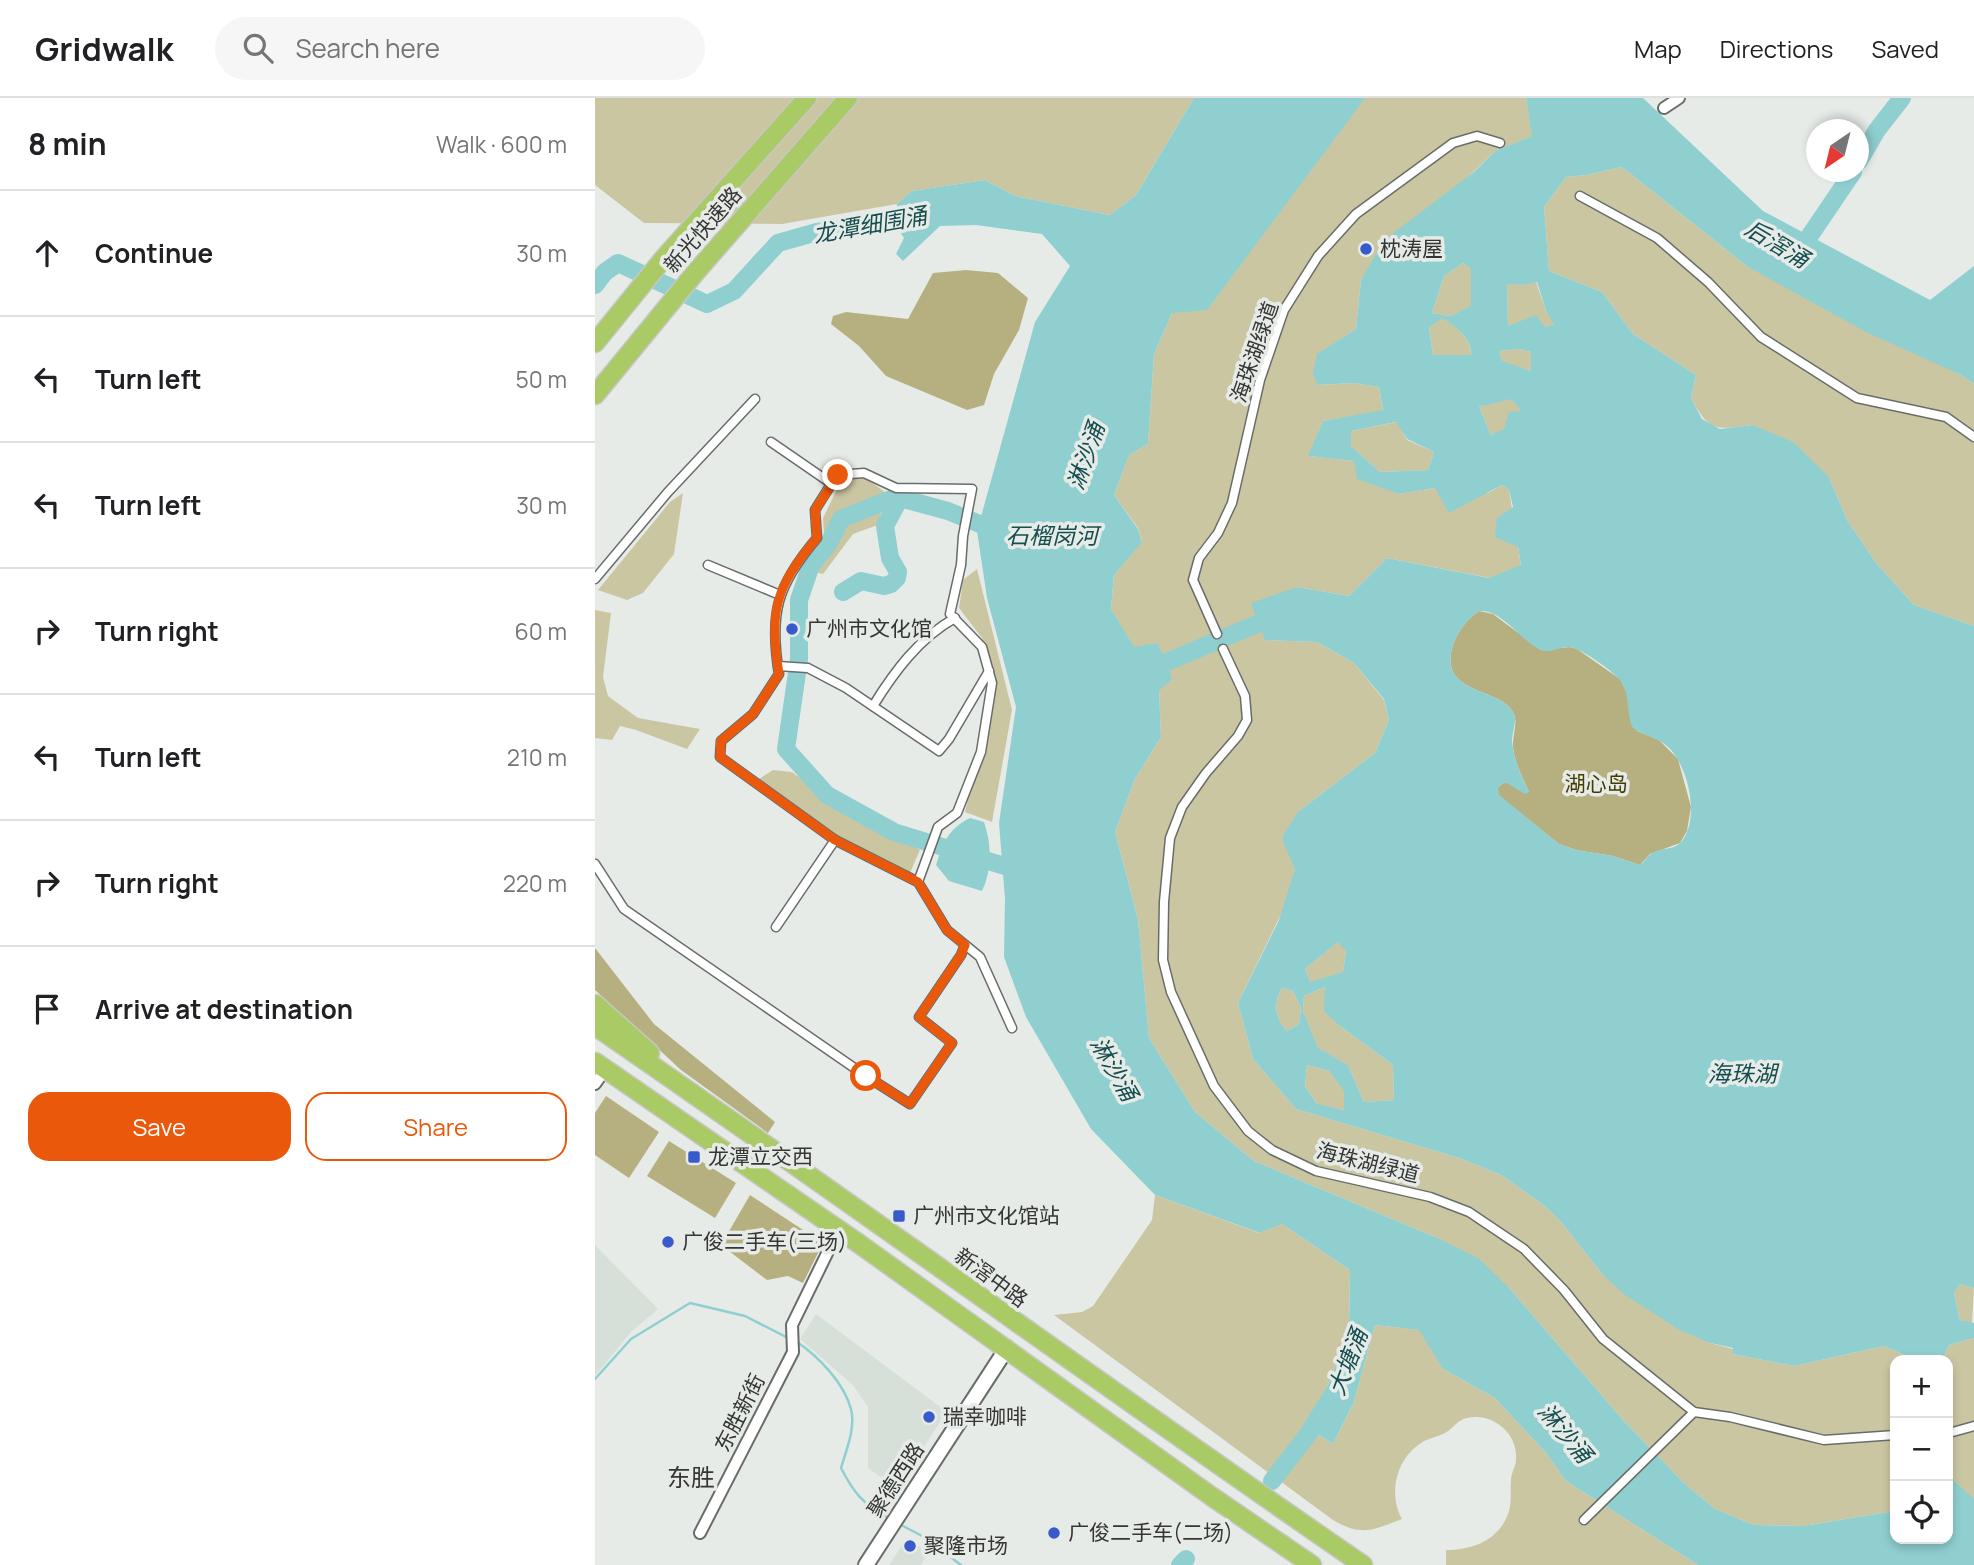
<!DOCTYPE html>
<meta charset="utf-8">
<style>
:root{--surface:#fff;--page:#f6f6f6;--text:#202124;--muted:#757577;--line:#e0e0e0;--accent:#ea580c}
body{margin:0;font-family:Manrope,"Noto Sans SC",sans-serif;background:var(--page);color:var(--text)}
.controls{position:absolute;right:21px;bottom:21px;display:grid;overflow:hidden;border-radius:14px;box-shadow:0 4px 10px #0003}
.controls button{width:63px;height:63px;display:grid;place-items:center;padding:0;border:0;border-bottom:2px solid var(--line);background:var(--surface);color:var(--text);font:35px sans-serif}
.compass{position:absolute;left:1211px;top:21px;width:63px;height:63px;border-radius:50%;background:var(--surface);box-shadow:0 4px 10px #0003;rotate:215deg}
.stop{position:absolute;width:21px;height:21px;margin:-16px;border:5px solid #ea580c;border-radius:50%;background:#fff}
.stop.end{background:#ea580c;border-color:#fff;box-shadow:0 2px 7px #0008}
.list{margin:0;padding:0;list-style:none}
h2{display:flex;justify-content:space-between;align-items:center;height:91px;margin:0;padding:0 28px;font-size:30px}
h2 small{font-size:23px;font-weight:400;color:var(--muted)}
.list li{display:grid;grid-template-columns:46px 1fr auto;gap:21px;align-items:center;box-sizing:border-box;height:126px;padding:0 28px;border-top:2px solid var(--line)}
.list b{display:block;font-size:26px;white-space:nowrap}
.list em{font-size:23px;font-style:normal;color:var(--muted)}
.actions{display:flex;gap:14px;padding:21px 28px}
.actions a{flex:1;padding:16px 0;border:2px solid var(--accent);border-radius:21px;text-align:center;font-size:24px;color:var(--accent)}
.actions .main{background:var(--accent);color:#fff}
.icon{flex:none;width:38px;height:38px;fill:none;stroke:currentColor;stroke-width:2;stroke-linecap:round;stroke-linejoin:round}
.map{position:relative;flex:none;width:1379px;height:1467px;overflow:hidden}
header{display:flex;align-items:center;gap:42px;box-sizing:border-box;height:98px;padding:0 35px;background:var(--surface);border-bottom:2px solid var(--line)}
header strong{font-size:33px}
nav{display:flex;gap:38px;margin-inline-start:auto;font-size:24px}
.search{width:490px;height:63px;background:var(--page);display:flex;align-items:center;gap:18px;box-sizing:border-box;padding:0 24px;border-radius:38px;color:var(--muted);font-size:26px}
main{display:flex}
aside{flex:1;background:var(--surface)}
.map>svg:first-child{display:block}
</style>
<header>
<strong>Gridwalk</strong>
<div class="search"><svg class="icon" aria-label="search" viewBox="0 0 24 24"><circle cx="10" cy="10" r="6"/><path d="M15 15l6 6"/></svg>Search here</div>
<nav><a>Map</a><a>Directions</a><a>Saved</a></nav>
</header>
<main>
<aside>
<h2>8 min<small>Walk · 600 m</small></h2>
<ul class="list">
<li><svg class="icon" aria-label="ahead" viewBox="0 0 24 24"><path d="M12 20V5M6 11l6-6 6 6"/></svg><div><b>Continue</b></div><em>30 m</em></li>
<li><svg class="icon" aria-label="left" viewBox="0 0 24 24"><path d="M17 20v-9H6M10 6l-5 5 5 5"/></svg><div><b>Turn left</b></div><em>50 m</em></li>
<li><svg class="icon" aria-label="left" viewBox="0 0 24 24"><path d="M17 20v-9H6M10 6l-5 5 5 5"/></svg><div><b>Turn left</b></div><em>30 m</em></li>
<li><svg class="icon" aria-label="right" viewBox="0 0 24 24"><path d="M7 20v-9h11M14 6l5 5-5 5"/></svg><div><b>Turn right</b></div><em>60 m</em></li>
<li><svg class="icon" aria-label="left" viewBox="0 0 24 24"><path d="M17 20v-9H6M10 6l-5 5 5 5"/></svg><div><b>Turn left</b></div><em>210 m</em></li>
<li><svg class="icon" aria-label="right" viewBox="0 0 24 24"><path d="M7 20v-9h11M14 6l5 5-5 5"/></svg><div><b>Turn right</b></div><em>220 m</em></li>
<li><svg class="icon" aria-label="arrive" viewBox="0 0 24 24"><path d="M6 21V4h12l-3 4 3 4H6"/></svg><div><b>Arrive at destination</b></div></li>
</ul>
<div class="actions"><a class="main">Save</a><a>Share</a></div>
</aside>
<div class="map">
<svg width="1379" height="1467" viewBox="0 0 1379 1467">
<rect width="100%" height="100%" fill="#e7ebe8"/>
<g fill="#d6e0d8">
<path d="M0,1147l63,64 -27,23 -36,44z"/>
<path d="M221,1216l131,98 -51,76 -28,-20v-61l-15,-22 -53,-46z"/>
<path d="M312,1440l21,15 -7,12h-32z"/>
</g>
<g fill="#cbc6a2">
<path d="M0,0h599l-58,97 -26,20 -95,-19 -30,-16 -73,11 -15,13 -115,20 -138,-1 -49,-38z"/>
<path d="M770,0h161l7,38 -38,15 -134,129 -5,49 -38,25v31l36,-2 25,4 4,24 -60,10 -14,35 45,5 45,33 36,-6 53,5 14,-8 7,5 12,76 -31,12 -103,-20 -38,38 -52,-9 -32,53 52,2 37,21 30,37 5,20 -14,33 -76,58 -4,58 -9,35 -48,99 15,56 43,50 163,49 42,17 44,31 17,17 41,52 107,68 23,6 -1,5 62,12 90,-20 21,9 2,5h-12v151l-92,15 -49,-1 -39,-16 -31,-26 -62,-64 -112,-130 -75,-52 -181,-76 -59,-49 -46,-74 -11,-119 -23,-87 20,-53 26,-42 -2,-46 -48,-82 3,-34 28,-34 -4,-13 -24,-33 15,-40 19,-11 6,-90 18,-41z"/>
<path d="M1027,69l126,100 213,108 13,9v242l-60,-21 -38,-42 -29,-43 -18,-43 -77,-52c-36,5 -43,7 -61,-27l5,-23 -63,-41 -31,-42 -53,-21 -5,-64 22,-30 20,-2z"/>
<path d="M868,165l8,6 1,37 -22,10 -18,-3 12,-37z"/>
<path d="M941,184l10,29 9,13 -10,3 -37,-1 -1,-43 19,2z"/>
<path d="M847,219c13,9 29,20 29,38h-38l-4,-27z"/>
<path d="M924,251l12,3v19l-29,-9 -3,-11z"/>
<path d="M916,300l12,13 -19,19 -13,5 -12,-28z"/>
<path d="M802,324l10,18 27,12 -6,18 -48,2 -29,-26v-15z"/>
<path d="M271,380l20,15 -8,32 -25,9 -30,40 -22,-5 23,-33 -1,-18 19,-39z"/>
<path d="M88,395l-9,61 -31,39 -16,7 -29,-10 72,-88z"/>
<path d="M382,471l35,141 -20,112 -27,-10 31,-132 -6,-24 -8,-18 -23,-30 4,-28z"/>
<path d="M0,512l16,3 -8,64 5,19 30,22 62,11 -13,20 -51,-19 -16,-4 -8,14 -17,-2z"/>
<path d="M178,672l19,2 51,38 77,40 -10,23 -70,-34 -75,-54 -6,-6z"/>
<path d="M744,843l7,10 -3,21 -33,11 -5,-14z"/>
<path d="M730,889l15,39 53,39 1,35 -30,2 -16,-37 -30,-16 -15,-38 1,-15z"/>
<path d="M687,890l11,3 8,17 -2,16 -12,7c-12,-13 -14,-28 -5,-43z"/>
<path d="M712,967l22,6 16,20 -1,19 -26,-5 -13,-19z"/>
<path d="M560,1097l104,38 23,-9 68,46 -1,61 -21,54 -24,41 29,18 21,-42 21,-77 45,5 23,39 52,29 51,55 20,28 132,84h-252v-15c27,0 54,-10 63,-39 3,-11 1,-20 2,-31 0,-7 5,-14 5,-21 2,-26 -24,-47 -49,-41 -10,2 -14,11 -22,15 -7,4 -17,5 -24,10 -25,16 -33,51 -19,76 -29,11 -40,18 -69,1l-279,-205 28,-3 11,-6 59,-86z"/>
<path d="M1365,1186l14,4 -2,36 -12,-4 -6,-27z"/>
<path d="M1379,1240v161h-1l-25,-24v-115h-6l7,-15z"/>
</g>
<g fill="#b6b080">
<path d="M371,172l32,3 30,25 -9,32 -25,44 -10,31 -17,5 -81,-34 -27,-30 -28,-22 2,-8 13,-4 62,7 25,-46z"/>
<path d="M884,513l14,3 48,36 29,-3 7,2 43,30 7,14 10,38 22,9 19,19 13,48 -4,24 -7,12 -30,11 -10,11 -27,-9 -37,-6 -17,-6 -61,-49v-8l7,-5 24,10c-7,-16 -14,-28 -16,-45 -1,-11 5,-23 1,-33 -12,-28 -77,-17 -61,-69 5,-14 14,-26 26,-34z"/>
<path d="M0,850l59,76 121,98 -7,11 -87,-63 -86,-80z"/>
<path d="M11,998l53,36 -30,46 -34,-23v-42z"/>
<path d="M74,1043l67,42 -21,35 -68,-42z"/>
<path d="M155,1097l73,48 -20,40 -15,-7 -21,4 -46,-35z"/>
</g>
<g fill="#8fcfd0" fill-rule="evenodd">
<path d="M599,0h171l-158,212 -35,3 -18,41 -6,90 -19,11 -15,40 24,34 4,13 -28,33 -3,34 23,38 23,-4 10,19 5,17 -13,12 2,46 -26,42 -20,53 23,87 11,119 46,74 59,49 181,76 43,21 32,31 112,130 62,64 31,26 39,16 49,1 92,-15v28h53v-64l26,24v66h-276l-132,-84 -20,-28 -51,-55 -52,-29 -24,-39 -44,-5 -21,77 -21,42 -30,-19 25,-40 21,-54 1,-61 -68,-46 -22,9 -105,-38 -64,-66 -65,-112 -22,-60 1,-58 -6,-76 17,-116 -29,-109 -10,-67 58,-209 35,-56 -28,-32 -66,-9 -36,1 -37,35 -7,-7 8,-16 -8,-12 1,-22 15,-13 73,-11 30,16 95,19 26,-20z"/>
<path d="M931,0h117l120,113 167,89 44,-34v118l-13,-9 -95,-43 -118,-65 -126,-100 -36,8 -20,2 -22,30 5,64 53,21 31,42 63,41 -5,23 11,21 18,10 32,-4 41,17 36,35 18,43 29,43 38,42 60,21v662l-14,-4 -6,9 6,27 14,3v15l-25,7 -7,15h-35l-2,-5 -21,-9 -90,20 -62,-12 1,-6 -23,-5 -32,-14 -53,-34 -22,-20 -41,-52 -17,-17 -44,-31 -42,-17 -163,-49 -43,-50 -15,-56 41,-83 16,-51 -12,-27v-7l16,-24 76,-58 14,-33 -5,-21 -30,-36 -37,-21 -52,-2 -14,-37 46,-16 52,9 38,-38 102,20 32,-13 -3,-18 -23,-10 2,-19 16,-11 -4,-17 -7,-5 -53,28 -14,-25 -36,6 -42,-15 -3,-18 -46,-5 15,-35 60,-11 -4,-23 -25,-4 -37,2 -4,-12 4,-19 39,-25 5,-49 23,-40 90,-68 21,-21 37,-15zM868,165l8,6v37l-21,10 -18,-3 12,-37zM942,184l9,29 8,13 -9,3 -9,-12 -28,11 -1,-42 19,1zM847,220c13,8 30,20 29,37h-38l-4,-27zM924,251l12,3v19l-29,-10 -3,-10zM916,301l11,12 -13,1 -5,17 -13,6 -12,-28zM801,324l11,17 27,13 -6,18 -48,2 -29,-26v-15zM884,513c22,-2 40,27 58,37 12,7 19,0 31,-1 10,-1 43,23 50,31 14,15 7,34 15,50 11,8 24,9 34,18 21,18 34,73 14,96 -8,9 -21,5 -30,12 -4,3 -7,8 -11,11l-27,-9 -37,-6 -17,-6 -60,-49 -1,-8 7,-5 20,12 4,-2c-8,-17 -15,-31 -17,-51 0,-9 5,-18 2,-27 -12,-28 -77,-17 -61,-69 5,-14 14,-26 26,-34zM743,844l8,9 -3,21 -33,10 -5,-13zM730,889l-1,24 16,15 53,39 1,35 -30,2 -16,-37 -30,-17 -15,-37 1,-15zM687,890l11,3 8,17 -2,16 -12,7c-12,-13 -14,-28 -5,-43zM712,967l22,6 15,20v19l-27,-6 -12,-18z"/>
<path d="M375,720l14,4c8,23 8,48 -2,69l-33,-10 -13,-16c7,-22 12,-36 34,-47z"/>
</g>
<g fill="none" stroke-linecap="round" stroke-linejoin="round">
<g stroke="#8fcfd0" stroke-width="2.5">
<path d="M202,1244c22,15 47,41 54,67 5,18 -5,42 -10,59 13,25 21,35 46,49"/>
<path d="M0,1281l36,-40 59,-36 55,13 43,22"/>
<path d="M308,1428l21,11 37,28"/>
</g>
<g stroke="#8fcfd0" stroke-width="18">
<path d="M1264,63l18,-31 25,-32"/>
<path d="M1201,158l57,-84"/>
<path d="M0,187l10,-13 13,-9 89,41 27,-13 44,-48 39,-11 101,-14"/>
<path d="M404,434l-51,-21 -52,-14 -55,22 -12,24 -18,22 -12,35v59l-13,90 41,46 67,37 130,40"/>
<path d="M248,494l18,-11 23,5 7,-2 6,-6 1,-6 -8,-14 -5,-32 15,-28"/>
<path d="M572,564l92,-39"/>
<path d="M677,1383l53,-69"/>
<path d="M585,1467l6,-6"/>
</g>
<defs>
<g id="pedestrian">
<path d="M985,98l77,42 51,44 53,55 96,61 89,19 28,20"/>
<path d="M176,344l61,42"/>
<path d="M113,467l72,30"/>
<path d="M0,481l73,-87 87,-93"/>
<path d="M622,536l-24,-54 6,-22 19,-25 14,-30 28,-123 24,-70 34,-54 38,-42 97,-71 24,-7 23,7"/>
<path d="M628,551l22,47 2,24 -9,16 -32,37 -24,34 -12,31 -6,64 -1,58 8,32 43,94 34,45 24,19 44,21 114,26 39,15 55,37 40,41 39,49 91,73 36,5 94,23 71,-5"/>
<path d="M183,568l30,2 38,20 93,63 10,-12 40,-68"/>
<path d="M278,608c21,-34 46,-68 82,-88"/>
<path d="M0,766l29,45 242,167 44,28 42,-61 -33,-26 42,-62 4,-10"/>
<path d="M323,784l20,-55 19,-14 24,-61 11,-69 -10,-36 -32,-33 11,-49 2,-29 9,-47 -76,-1 -32,-15 -27,2 -22,35 2,28c-40,47 -48,75 -38,136l-26,40 -32,27 -1,16 115,83 83,42 29,48 33,27 32,71"/>
<path d="M181,829l59,-87"/>
<path d="M1354,1335l25,-7"/>
<path d="M989,1422l110,-108"/>
</g>
<g id="minor">
<path d="M1069,10l15,-10"/>
<path d="M0,986l10,-14"/>
<path d="M105,1435l93,-181 -1,-27 47,-96"/>
</g>
<path id="tertiary" d="M271,1467l141,-217"/>
<g id="trunk">
<path d="M0,245l69,-85 143,-160"/>
<path d="M0,297l100,-122 153,-175"/>
<path d="M0,906l55,49"/>
<path d="M0,928c258,177 510,362 768,539"/>
<path d="M0,964l263,181 353,253 101,69"/>
</g>
</defs>
<use href="#pedestrian" stroke="#696d6a" stroke-width="11"/>
<use href="#minor" stroke="#696d6a" stroke-width="14"/>
<use href="#tertiary" stroke="#696d6a" stroke-width="18"/>
<use href="#trunk" stroke="#c6c7c6" stroke-width="21"/>
<use href="#pedestrian" stroke="#fff" stroke-width="8"/>
<use href="#minor" stroke="#fff" stroke-width="10"/>
<use href="#tertiary" stroke="#fff" stroke-width="14"/>
<use href="#trunk" stroke="#aaca66" stroke-width="18"/>
</g>
<g fill="none" stroke-linecap="round" stroke-linejoin="round">
<path stroke="#ea580c" stroke-width="9" d="M243,377l-23,35 2,28c-42,49 -48,73 -38,136l-26,40 -32,27 -1,16 115,83 83,42 29,48 18,15 -4,10 -42,62 33,26 -42,61 -44,-28"/>
</g>
<g fill="#385acb" stroke="#e7ebe8" stroke-width="2.5">
<circle cx="771" cy="151" r="7"/>
<circle cx="197" cy="531" r="7"/>
<rect x="92" y="1052" width="14" height="14" rx="3.5"/>
<rect x="297" y="1111" width="14" height="14" rx="3.5"/>
<circle cx="73" cy="1144" r="7"/>
<circle cx="334" cy="1319" r="7"/>
<circle cx="459" cy="1435" r="7"/>
<circle cx="315" cy="1448" r="7"/>
</g>
<g text-anchor="middle" stroke-width="7" stroke-linejoin="round" paint-order="stroke">
<g font-size="21" fill="#343634" stroke="#e7ebe8">
<text transform="translate(108 132) rotate(-49)" y="7">新光快速路</text>
<text transform="translate(660 254) rotate(-71)" y="7">海珠湖绿道</text>
<text transform="translate(773 1065) rotate(14)" y="7">海珠湖绿道</text>
<text transform="translate(396 1180) rotate(36)" y="7">新滘中路</text>
<text transform="translate(145 1315) rotate(-63)" y="7">东胜新街</text>
<text transform="translate(301 1382) rotate(-57)" y="7">聚德西路</text>
</g>
<g font-size="21" fill="#343634" stroke="#e7ebe8" text-anchor="start">
<text x="785" y="158">枕涛屋</text>
<text x="211" y="538">广州市文化馆</text>
<text x="113" y="1066">龙潭立交西</text>
<text x="318" y="1125">广州市文化馆站</text>
<text x="87" y="1151">广俊二手车(三场)</text>
<text x="348" y="1326">瑞幸咖啡</text>
<text x="473" y="1442">广俊二手车(二场)</text>
<text x="329" y="1455">聚隆市场</text>
</g>
<g font-size="21" fill="#443d00" stroke="#e7ebe8">
<text x="1001" y="693">湖心岛</text>
</g>
<g font-size="23" font-style="italic" fill="#154e4f" stroke="#e7ebe8">
<text transform="translate(275 127) rotate(-10)" y="8">龙潭细围涌</text>
<text transform="translate(1182 146) rotate(31)" y="8">后滘涌</text>
<text transform="translate(491 358) rotate(-71)" y="8">淋沙涌</text>
<text x="457" y="446">石榴岗河</text>
<text transform="translate(519 971) rotate(60)" y="8">淋沙涌</text>
<text x="1147" y="984">海珠湖</text>
<text transform="translate(753 1264) rotate(-69)" y="8">大塘涌</text>
<text transform="translate(970 1335) rotate(50)" y="8">淋沙涌</text>
</g>
<g font-size="24" fill="#343634" stroke="#e7ebe8">
<text x="96" y="1388">东胜</text>
</g>
</g>
</svg>
<div class="controls">
<button>+</button>
<button>−</button>
<button><svg class="icon" aria-label="locate" viewBox="0 0 24 24"><circle cx="12" cy="12" r="6"/><path d="M12 2v4M12 18v4M2 12h4M18 12h4"/></svg></button>
</div>
<svg class="compass" viewBox="-18 -18 36 36"><path d="M0-13l5 13h-10z" fill="#e53935"/><path d="M0 13l5-13h-10z" fill="#757577"/></svg>
<div class="stop" style="left:271px;top:978px"></div>
<div class="stop end" style="left:243px;top:377px"></div>
</div>
</main>
